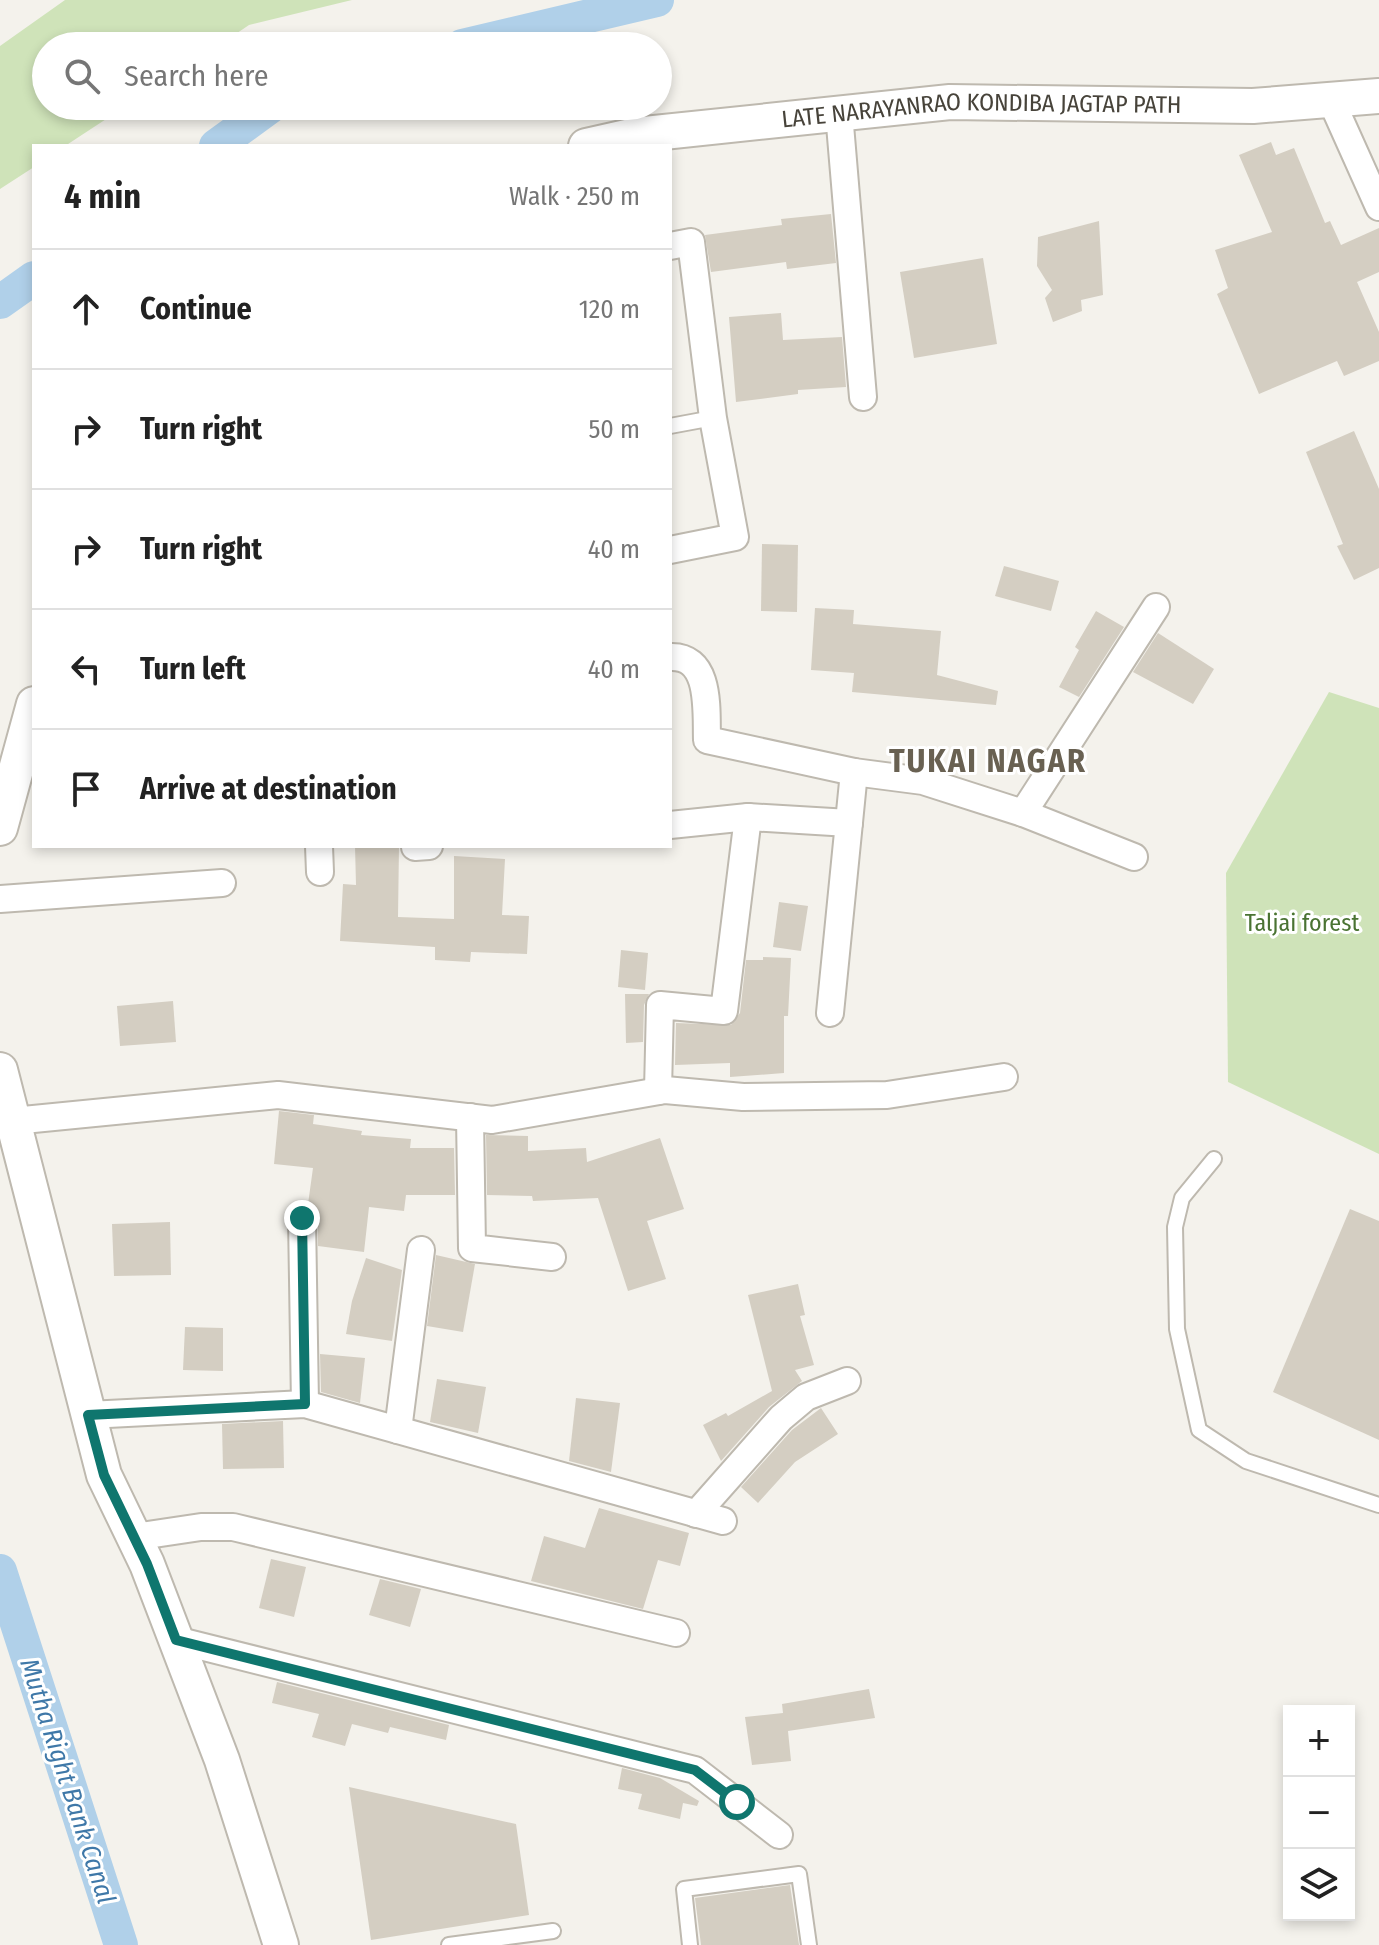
<!DOCTYPE html>
<meta charset="utf-8">
<style>
:root{--surface:#fff;--page:#f6f6f6;--text:#222;--muted:#767676;--line:#e0e0e0}
body{margin:0;font-family:"Fira Sans Condensed",sans-serif;background:var(--page);color:var(--text)}
.controls{position:absolute;right:24px;bottom:24px;display:grid;overflow:hidden;border-radius:0px;box-shadow:0 4px 12px #0003}
.controls button{width:72px;height:72px;display:grid;place-items:center;padding:0;border:0;border-bottom:2px solid var(--line);background:var(--surface);color:var(--text);font:40px sans-serif}
.stop{position:absolute;width:24px;height:24px;margin:-18px;border:6px solid #0f766e;border-radius:50%;background:#fff}
.stop.end{background:#0f766e;border-color:#fff;box-shadow:0 2px 8px #0008}
.list{margin:0;padding:0;list-style:none}
h2{display:flex;justify-content:space-between;align-items:center;height:104px;margin:0;padding:0 32px;font-size:34px}
h2 small{font-size:26px;font-weight:400;color:var(--muted)}
.list li{display:grid;grid-template-columns:52px 1fr auto;gap:24px;align-items:center;box-sizing:border-box;height:120px;padding:0 32px;border-top:2px solid var(--line)}
.list b{display:block;font-size:30px;white-space:nowrap}
.list em{font-size:26px;font-style:normal;color:var(--muted)}
.icon{flex:none;width:44px;height:44px;fill:none;stroke:currentColor;stroke-width:2;stroke-linecap:round;stroke-linejoin:round}
.map{position:relative;flex:none;width:1379px;height:1945px;overflow:hidden}
.search{position:absolute;background:var(--surface);box-shadow:0 4px 12px #0003;left:32px;top:32px;width:640px;height:88px;display:flex;align-items:center;gap:20px;box-sizing:border-box;padding:0 28px;border-radius:44px;color:var(--muted);font-size:30px}
.panel{position:absolute;background:var(--surface);box-shadow:0 4px 12px #0003;left:32px;top:144px;width:640px;height:704px;border-radius:0px}
.map>svg:first-child{display:block}
</style>
<div class="map">
<svg width="1379" height="1945" viewBox="0 0 1379 1945">
<rect width="100%" height="100%" fill="#f4f2ec"/>
<g fill="#cfe3b9">
<path d="M65,0h287l-103,25 -31,21h-172v60h80l-61,40h-31v21l-34,22v-143z"/>
<path d="M1329,692l50,16v446l-151,-72 -2,-209z"/>
</g>
<g fill="none" stroke-linecap="round" stroke-linejoin="round">
<g stroke="#b0d0e9" stroke-width="34">
<path d="M462,46l195,-46"/>
<path d="M216,146l55,-40"/>
<path d="M0,302l34,-24"/>
<path d="M0,1571l121,374"/>
</g>
</g>
<g fill="#d4cec2">
<path d="M1271,142l5,13 18,-7 31,75 5,-2 11,24 38,-17v44l-22,10 22,50v29l-35,15 -7,-15 -78,33 -42,-100 11,-6 -13,-38 57,-18 -33,-77z"/>
<path d="M831,214l5,49 -49,6 -1,-7 -75,10 -6,-37 77,-10 -1,-6z"/>
<path d="M1099,221l4,74 -22,5 1,11 -29,11 -8,-24 7,-8 -15,-24 1,-29z"/>
<path d="M983,258l14,86 -83,14 -14,-86z"/>
<path d="M781,313l2,27 59,-3 4,50 -48,3v4l-62,8 -7,-85z"/>
<path d="M1354,431l25,58v79l-25,12 -17,-34 6,-2 -37,-92z"/>
<path d="M762,544l36,1 -1,67 -36,-1z"/>
<path d="M1004,566l55,15 -8,30 -56,-15z"/>
<path d="M815,608l39,2 -1,14 88,7 -4,44 61,16 -2,14 -144,-13 2,-19 -43,-3z"/>
<path d="M1096,611l28,16 -45,70 -20,-10 20,-37 -4,-3z"/>
<path d="M1158,633l56,36 -21,35 -60,-32z"/>
<path d="M355,846h44l-1,71 56,2v-63l51,3 -3,56 27,1 -2,38 -56,-2 -1,10 -35,-2v-13l-95,-6 3,-57 13,1z"/>
<path d="M779,902l29,4 -7,45 -28,-4z"/>
<path d="M621,950l27,3 -3,37 -27,-3z"/>
<path d="M763,957l28,1 -3,58h-4v57l-54,4v-14l-55,2 1,-42 55,2 9,-12 6,-53h17z"/>
<path d="M625,994h24l-5,11 -1,37 -17,1z"/>
<path d="M173,1001l3,41 -56,4 -3,-40z"/>
<path d="M279,1111l35,4 -1,9 49,7 -1,4 50,4 -1,9h44l1,47h-49l-2,16 -35,-4 -5,45 -46,-6v-29l-10,-13 5,-36 -39,-4z"/>
<path d="M486,1135l42,1v15l58,-3 1,14 73,-24 24,71 -37,12 19,58 -38,12 -30,-93 -65,3 -1,-5 -45,-1z"/>
<path d="M1350,1209l29,12v219l-106,-48z"/>
<path d="M170,1222l1,53 -57,1 -2,-52z"/>
<path d="M436,1255l39,9 -12,68 -36,-6z"/>
<path d="M366,1258l36,12 -10,71 -46,-7 6,-33z"/>
<path d="M798,1284l7,31 -5,1 14,49 -19,5 7,11 -33,26 -48,54 -18,-36 23,-12 2,3 44,-25 -24,-96z"/>
<path d="M185,1327l38,1v43l-40,-1z"/>
<path d="M320,1354l45,4 -5,45 -39,-11z"/>
<path d="M437,1379l49,8 -8,46 -48,-11z"/>
<path d="M576,1398l44,5 -9,69 -42,-11z"/>
<path d="M821,1408l17,26 -43,28 -37,41 -17,-16 51,-57z"/>
<path d="M283,1421l1,47 -61,1 -1,-45z"/>
<path d="M599,1508l90,25 -9,33 -22,-6 -15,49 -112,-28 13,-45 41,12z"/>
<path d="M271,1559l35,8 -12,50 -35,-9z"/>
<path d="M380,1579l41,10 -11,38 -41,-12z"/>
<path d="M277,1682l172,43 -3,15 -56,-13 -2,6 -36,-9 -7,22 -33,-9 7,-23 -47,-11z"/>
<path d="M869,1689l6,29 -87,13 3,30 -39,4 -7,-48 38,-4 -1,-9z"/>
<path d="M622,1768l38,10 39,23 -2,5 -14,-3 -3,16 -42,-10 4,-15 -24,-5z"/>
<path d="M349,1787l167,37 13,91 -158,25z"/>
<path d="M790,1885l9,60h-98l-6,-47z"/>
</g>
<g fill="none" stroke-linecap="round" stroke-linejoin="round">
<defs>
<g id="service">
<path d="M670,426l43,-8"/>
<path d="M1214,1159l-32,39 -7,29 2,102 22,101 47,31 133,44"/>
<path d="M449,1945l104,-14"/>
<path d="M690,1945l-6,-56 115,-15 10,71"/>
</g>
<g id="minor">
<path d="M1331,100l48,107"/>
<path d="M839,113l24,284"/>
<path d="M670,246l21,-4 22,176 22,119 -65,13"/>
<path d="M670,657c42,-2 36,55 37,83l147,32 69,9 100,32 111,44"/>
<path d="M1023,813l133,-206"/>
<path d="M670,825l78,-8 101,6"/>
<path d="M319,846l1,26"/>
<path d="M415,847l14,-1"/>
<path d="M0,899l222,-16"/>
<path d="M830,1013l24,-241"/>
<path d="M658,1091l2,-86 64,6 24,-194"/>
<path d="M470,1117l2,131 80,9"/>
<path d="M13,1121l265,-26 214,25 173,-30 78,7 144,-2 117,-18"/>
<path d="M302,1218l3,186"/>
<path d="M88,1415l217,-11 418,117"/>
<path d="M398,1430l23,-180"/>
<path d="M696,1514l85,-96 25,-21 41,-16"/>
<path d="M134,1537l67,-10h32l443,106"/>
<path d="M176,1640l519,130 84,65"/>
</g>
<g id="tertiary">
<path id="s1" d="M586,146l49,-11 315,-33 303,4 126,-10"/>
<path d="M0,828l34,-124"/>
<path d="M0,1070l104,405 43,89 75,196 59,185"/>
</g>
</defs>
<use href="#service" stroke="#beb9af" stroke-width="18"/>
<use href="#minor" stroke="#beb9af" stroke-width="30"/>
<use href="#tertiary" stroke="#beb9af" stroke-width="38"/>
<use href="#service" stroke="#fff" stroke-width="14"/>
<use href="#minor" stroke="#fff" stroke-width="26"/>
<use href="#tertiary" stroke="#fff" stroke-width="34"/>
</g>
<g fill="none" stroke-linecap="round" stroke-linejoin="round">
<path stroke="#0f766e" stroke-width="10" d="M302,1218l3,186 -217,11 16,60 43,89 29,76 519,130 42,32"/>
</g>
<g text-anchor="middle" stroke-width="6" stroke-linejoin="round" paint-order="stroke">
<g font-size="24" fill="#47433a" stroke="#fff">
<text dy="8" stroke="none"><textPath href="#s1" startOffset="398">LATE NARAYANRAO KONDIBA JAGTAP PATH</textPath></text>
</g>
<g font-size="24" fill="#4a7333" stroke="#fff">
<text x="1302" y="931">Taljai forest</text>
</g>
<g font-size="26" font-style="italic" fill="#3f78a8" stroke="#fff">
<text transform="translate(68 1781) rotate(72)" y="9">Mutha Right Bank Canal</text>
</g>
<g font-size="32" font-weight="bold" letter-spacing="2" fill="#696152" stroke="#fff">
<text x="988" y="772">TUKAI NAGAR</text>
</g>
</g>
</svg>
<div class="controls">
<button>+</button>
<button>−</button>
<button><svg class="icon" aria-label="layers" viewBox="0 0 24 24"><path d="M12 4l9 5-9 5-9-5zM3 14l9 5 9-5"/></svg></button>
</div>
<div class="stop" style="left:737px;top:1802px"></div>
<div class="stop end" style="left:302px;top:1218px"></div>
<div class="search"><svg class="icon" aria-label="search" viewBox="0 0 24 24"><circle cx="10" cy="10" r="6"/><path d="M15 15l6 6"/></svg>Search here</div>
<section class="panel">
<h2>4 min<small>Walk · 250 m</small></h2>
<ul class="list">
<li><svg class="icon" aria-label="ahead" viewBox="0 0 24 24"><path d="M12 20V5M6 11l6-6 6 6"/></svg><div><b>Continue</b></div><em>120 m</em></li>
<li><svg class="icon" aria-label="right" viewBox="0 0 24 24"><path d="M7 20v-9h11M14 6l5 5-5 5"/></svg><div><b>Turn right</b></div><em>50 m</em></li>
<li><svg class="icon" aria-label="right" viewBox="0 0 24 24"><path d="M7 20v-9h11M14 6l5 5-5 5"/></svg><div><b>Turn right</b></div><em>40 m</em></li>
<li><svg class="icon" aria-label="left" viewBox="0 0 24 24"><path d="M17 20v-9H6M10 6l-5 5 5 5"/></svg><div><b>Turn left</b></div><em>40 m</em></li>
<li><svg class="icon" aria-label="arrive" viewBox="0 0 24 24"><path d="M6 21V4h12l-3 4 3 4H6"/></svg><div><b>Arrive at destination</b></div></li>
</ul>
</section>
</div>
